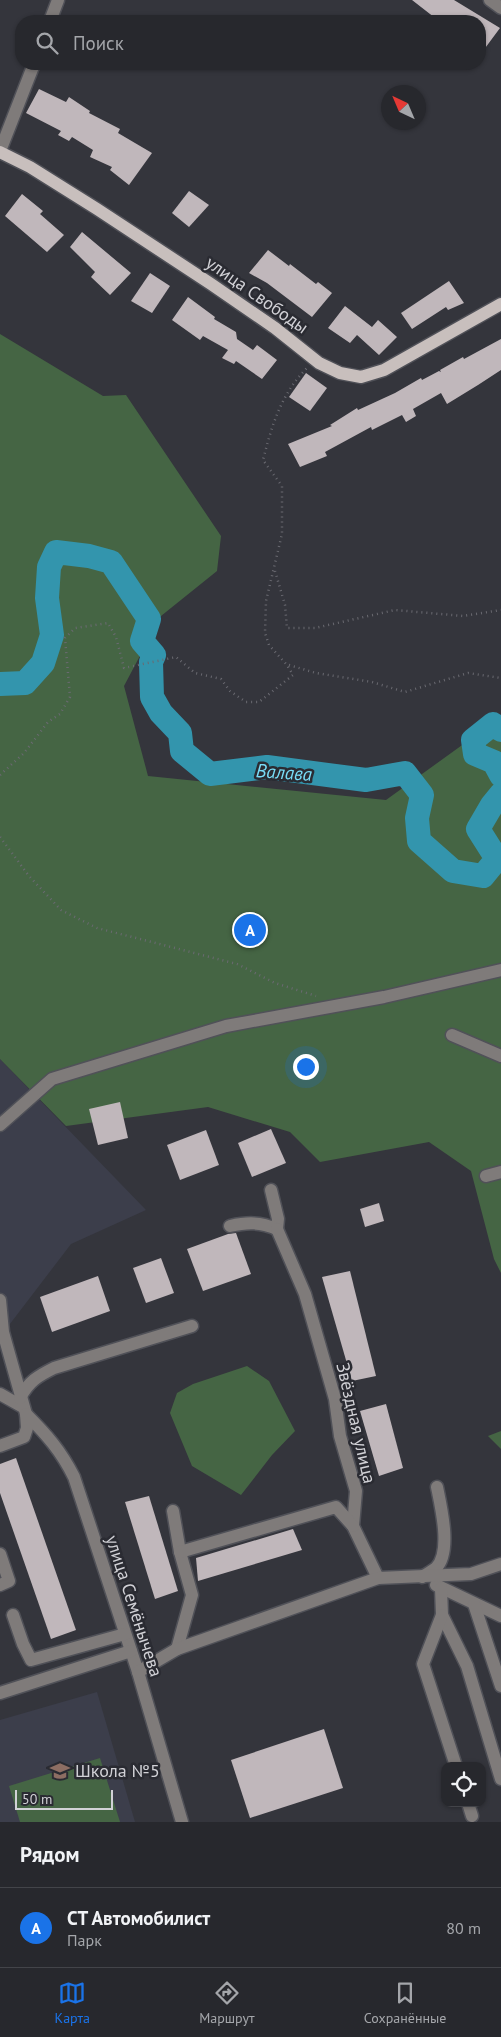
<!DOCTYPE html>
<html lang="ru">
<meta charset="utf-8">
<style>
:root{--surface:#27282d;--page:#333439;--text:#f1f3f6;--muted:#a4a6aa;--line:#434449;--accent:#1a73e8}
body{margin:0;font-family:"PT Sans",sans-serif;background:var(--page);color:var(--text)}
.controls{position:absolute;right:15px;bottom:15px;display:grid;overflow:hidden;border-radius:10px;box-shadow:0 1px 4px #0004}
.controls button{width:45px;height:45px;display:grid;place-items:center;padding:0;border:0;border-bottom:1px solid var(--line);background:var(--surface);color:var(--text);font:25px sans-serif}
.compass{position:absolute;left:381px;top:85px;width:45px;height:45px;border-radius:50%;background:var(--surface);box-shadow:0 1px 4px #0004;rotate:316deg}
.scale{position:absolute;left:15px;bottom:12px;width:98px;box-sizing:border-box;padding-left:5px;border:2px solid #d1d1d6;border-top:0;font-size:14px;line-height:18px;white-space:nowrap;color:#d1d1d6;-webkit-text-stroke:4px #2a2b32;paint-order:stroke}
.you{position:absolute;left:305px;top:1066px;width:18px;height:18px;margin:-12px;border:4px solid #fff;border-radius:50%;background:#1a73e8;box-shadow:0 0 0 8px #1a73e833}
.badge{display:grid;place-items:center;width:32px;height:32px;border-radius:50%;background:var(--accent);color:#fff;font-size:16px;font-weight:700}
.pin{position:absolute;translate:-50% -50%;border:2px solid #fff;box-shadow:0 1px 5px #0006}
.list{margin:0;padding:0;list-style:none}
h2{display:flex;justify-content:space-between;align-items:center;height:65px;margin:0;padding:0 20px;font-size:21px}
h2 small{font-size:16px;font-weight:400;color:var(--muted)}
.list li{display:grid;grid-template-columns:32px 1fr auto;gap:15px;align-items:center;box-sizing:border-box;height:80px;padding:0 20px;border-top:1px solid var(--line)}
.list b{display:block;font-size:19px;white-space:nowrap}
.list p{margin:0;font-size:16px;white-space:nowrap;color:var(--muted)}
.list em{font-size:16px;font-style:normal;color:var(--muted)}
.icon{flex:none;width:28px;height:28px;fill:none;stroke:currentColor;stroke-width:2;stroke-linecap:round;stroke-linejoin:round}
.map{position:relative;flex:none;width:501px;height:1822px;overflow:hidden}
.search{position:absolute;background:var(--surface);box-shadow:0 1px 4px #0004;left:15px;right:15px;top:15px;height:55px;display:flex;align-items:center;gap:12px;box-sizing:border-box;padding:0 18px;border-radius:20px;color:var(--muted);font-size:19px}
.sheet{height:145px;background:var(--surface)}
nav{display:flex;justify-content:space-around;align-items:center;box-sizing:border-box;height:70px;border-top:1px solid var(--line);background:var(--surface);font-size:14px;color:var(--muted)}
nav a{display:grid;justify-items:center;gap:2px}
nav .on{color:var(--accent)}
.map>svg:first-child{display:block}
</style>
<div class="map">
<svg width="501" height="1822" viewBox="0 0 501 1822">
<rect width="100%" height="100%" fill="#34353c"/>
<g fill="#3c3e4b">
<path d="M0,1059l146,151 -75,34 -71,93z"/>
<path d="M97,1692l38,130h-135v-102z"/>
</g>
<g fill="#456544">
<path d="M0,334l103,62 23,-1 95,141 -4,35 -56,45 -37,70 24,90 238,24 115,-83v556l-7,-14 -23,-88 -42,-29 -109,20 -30,-30 -82,-25 -142,19 -66,-67z"/>
<path d="M247,1366l22,15 26,50 -23,24 -31,40 -49,-29 -22,-53 7,-20 16,-9z"/>
<path d="M501,1431v18l-13,-13z"/>
<path d="M100,1758l20,64h-100l-11,-36z"/>
</g>
<g fill="none" stroke-linecap="round" stroke-linejoin="round">
<g stroke="#3395ad" stroke-width="24">
<path d="M0,684l25,-1 18,-20 9,-28 -5,-37 2,-31 7,-15 33,4 22,6 38,57 -7,22 12,14 -3,7 1,35 9,16 19,20 2,18 28,23 57,-7 99,13 39,-7 17,22 -5,23 2,23 34,30 30,5 14,-17 -19,-30 14,-24 9,-11"/>
<path d="M501,730l-8,-6 -20,16 2,14 19,8 7,13"/>
</g>
</g>
<g fill="#c0b7bb">
<path d="M412,0h42l46,28 -20,27v-34h-41z"/>
<path d="M39,89l27,13 3,-5 21,14 -1,2 31,16 -2,4 34,20 -23,32 -19,-15 2,-3 -22,-10 3,-7 -21,-13 -3,4 -11,-6 3,-4 -35,-18z"/>
<path d="M189,191l20,14 -20,22 -17,-14z"/>
<path d="M22,194l21,17 -3,3 24,21 -17,17 -42,-36z"/>
<path d="M82,232l49,41 -21,22 -19,-18 4,-5 -25,-25z"/>
<path d="M268,250l21,16 1,-2 26,20 2,-2 14,11 -20,24 -45,-34 -18,-10z"/>
<path d="M150,273l20,13 -18,27 -21,-12z"/>
<path d="M449,281l15,22 -16,7 -2,-3 -34,22 -11,-16z"/>
<path d="M188,297l27,20 -1,2 22,13 1,7 16,11 4,-5 20,15 -15,19 -26,-18 -2,3 -12,-6 6,-8 -25,-14 -3,4 -28,-20z"/>
<path d="M345,306l27,21 6,-7 19,17 -18,18 -22,-20 -7,8 -22,-15z"/>
<path d="M501,339v31l-23,15 -31,19 -6,-11 -28,16 3,7 -10,6 -4,-7 -30,15 -1,-3 -46,25 2,4 -27,11 -12,-23 44,-18 -2,-1 27,-17 1,2 37,-17 26,-15 1,2 17,-9 2,1 -1,-2 23,-13 1,2z"/>
<path d="M306,373l21,15 -17,23 -21,-14z"/>
<path d="M120,1102l8,36 -30,7 -9,-36z"/>
<path d="M271,1129l15,34 -34,14 -14,-34z"/>
<path d="M206,1130l13,35 -39,15 -13,-35z"/>
<path d="M379,1203l5,18 -19,6 -5,-18z"/>
<path d="M236,1233l15,41 -48,17 -16,-42 41,-15z"/>
<path d="M161,1258l13,35 -28,10 -13,-35z"/>
<path d="M350,1271l26,105 -24,5 -30,-104z"/>
<path d="M98,1276l12,35 -58,21 -12,-35z"/>
<path d="M386,1404l17,64 -24,8 -19,-65z"/>
<path d="M16,1458l60,172 -25,9 -51,-146v-29z"/>
<path d="M149,1496l29,95 -23,8 -30,-97z"/>
<path d="M293,1529l9,21 -104,31 -2,-23z"/>
<path d="M324,1729l19,59 -93,30 -19,-58z"/>
</g>
<g fill="none" stroke-linecap="round" stroke-linejoin="round">
<defs>
<g id="minor">
<path d="M490,0l11,8"/>
<path d="M50,21l8,-21"/>
<path d="M0,151l34,-87"/>
<path d="M452,1035l49,21"/>
<path d="M0,1125l52,-46 174,-53 158,-29 117,-27"/>
<path d="M486,1176l15,-4"/>
<path d="M271,1190l7,29 -1,10"/>
<path d="M230,1226c18,-4 30,-4 47,3"/>
<path d="M277,1229l28,65 30,105 5,37 16,55 -3,35 25,52"/>
<path d="M0,1300l3,32 23,82 1,14 -3,9 -24,9"/>
<path d="M0,1394l23,13"/>
<path d="M20,1398c9,-17 18,-22 34,-30l138,-42"/>
<path d="M26,1414c21,21 35,37 48,63l64,195 44,150"/>
<path d="M173,1511l7,41 12,43 -15,54"/>
<path d="M180,1552l156,-45 17,19"/>
<path d="M0,1554l9,27 -9,4"/>
<path d="M422,1577c5,-3 10,-6 14,-9 16,-16 5,-61 1,-81"/>
<path d="M436,1585l65,31"/>
<path d="M441,1588l1,27 25,51 34,113"/>
<path d="M474,1604l27,82"/>
<path d="M13,1615l10,29 8,16 94,-26"/>
<path d="M442,1615l-19,49 33,102"/>
<path d="M138,1672l39,-23 201,-71 93,-4 30,-10"/>
<path d="M0,1693l131,-42"/>
<path d="M468,1803l4,13"/>
</g>
<path id="major" d="M0,152l30,15 67,42 114,75 64,44 44,35 21,10 21,4 23,-7 117,-66"/>
</defs>
<use href="#minor" stroke="#505158" stroke-width="15"/>
<use href="#major" stroke="#505158" stroke-width="15"/>
<g stroke="#6a6a71" stroke-width="2.5" stroke-dasharray="1 4" stroke-linecap="butt">
<path d="M275,571l10,34 2,23h28l80,-18 68,6 38,-6"/>
<path d="M289,665l27,8 56,9 33,10 63,-19 33,5"/>
<path d="M0,775l24,-22 24,-31 12,-8 10,-17 -5,-59 10,-10 33,-5 8,14 8,31 52,-11 19,16 26,6 9,12 16,11h13l34,-27 -6,-10 -18,-20 -4,-12 1,-32 16,-67v-48l-19,-26c9,-35 18,-66 44,-92"/>
<path d="M0,837l29,39 32,34 36,18 140,36 38,19 41,13"/>
</g>
<use href="#minor" stroke="#7f7b7a" stroke-width="12"/>
<use href="#major" stroke="#c8bfbd" stroke-width="12"/>
</g>
<defs>
<symbol id="school-bare" viewBox="-9 -9 18 18"><path d="M0-5L7-2L0 1L-7-2ZM-4 1L0 2.5L4 1V4Q0 6-4 4Z" fill="#8d6e63" stroke="#2a2b32" stroke-width="2.5" paint-order="stroke"/></symbol>
</defs>
<g fill-rule="evenodd">
<use href="#school-bare" x="46" y="1757" width="28" height="28"/>
</g>
<g text-anchor="middle" stroke-width="5" stroke-linejoin="round" paint-order="stroke">
<g font-size="18" fill="#d1d1d6" stroke="#2a2b32">
<text transform="translate(257 295) rotate(35)" y="6">улица Свободы</text>
<text transform="translate(356 1423) rotate(77)" y="6">Звёздная улица</text>
<text transform="translate(134 1606) rotate(72)" y="6">улица Семёнычева</text>
</g>
<g font-size="18" fill="#d1d1d6" stroke="#2a2b32" text-anchor="start">
<text x="75" y="1777">Школа №5</text>
</g>
<g font-size="19" font-style="italic" fill="#79ddf7" stroke="#2a2b32">
<text transform="translate(284 772) rotate(4)" y="7">Валава</text>
</g>
</g>
</svg>
<div class="controls">
<button><svg class="icon" aria-label="locate" viewBox="0 0 24 24"><circle cx="12" cy="12" r="6"/><path d="M12 2v4M12 18v4M2 12h4M18 12h4"/></svg></button>
</div>
<svg class="compass" viewBox="-18 -18 36 36"><path d="M0-13l5 13h-10z" fill="#e53935"/><path d="M0 13l5-13h-10z" fill="#a4a6aa"/></svg>
<div class="scale">50 m</div>
<div class="you"></div>
<div class="pin badge" style="left:250px;top:930px">A</div>
<div class="search"><svg class="icon" aria-label="search" viewBox="0 0 24 24"><circle cx="10" cy="10" r="6"/><path d="M15 15l6 6"/></svg>Поиск</div>
</div>
<section class="sheet">
<h2>Рядом<small></small></h2>
<ul class="list">
<li><span class="badge">A</span><div><b>СТ Автомобилист</b><p>Парк</p></div><em>80 m</em></li>
</ul>
</section>
<nav>
<a class="on"><svg class="icon" aria-label="map" viewBox="0 0 24 24"><path d="M3 6l6-2 6 2 6-2v14l-6 2-6-2-6 2zM9 4v14M15 6v14"/></svg>Карта</a>
<a><svg class="icon" aria-label="directions" viewBox="0 0 24 24"><path d="M12 3l9 9-9 9-9-9zM9 14v-3h6M13 9l2 2-2 2"/></svg>Маршрут</a>
<a><svg class="icon" aria-label="saved" viewBox="0 0 24 24"><path d="M7 4h10v16l-5-4-5 4z"/></svg>Сохранённые</a>
</nav>
